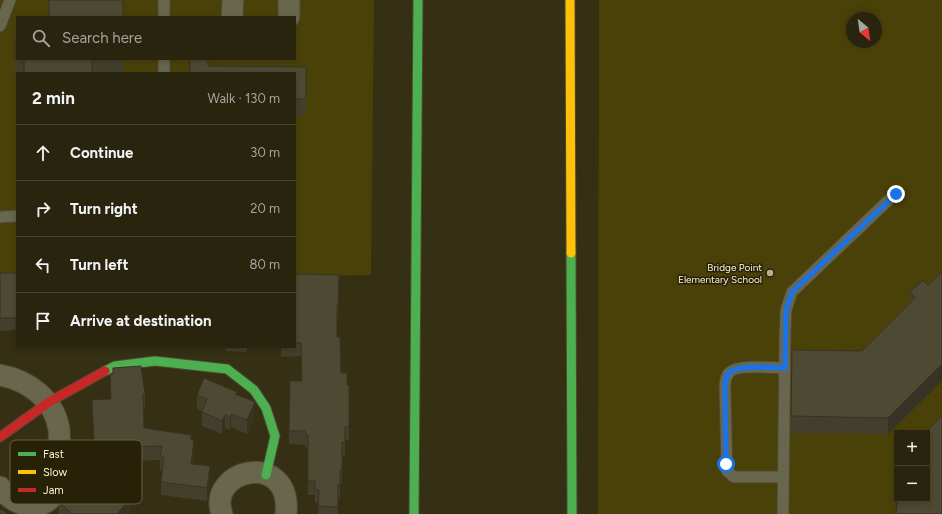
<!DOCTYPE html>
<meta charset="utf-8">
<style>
:root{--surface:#28240e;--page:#302c17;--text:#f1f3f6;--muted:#a5a49e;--line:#44412e}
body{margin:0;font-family:Figtree,sans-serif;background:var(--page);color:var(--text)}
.controls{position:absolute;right:12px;bottom:12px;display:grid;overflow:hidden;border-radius:0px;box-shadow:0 2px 6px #0003}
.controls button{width:36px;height:36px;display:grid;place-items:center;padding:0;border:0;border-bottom:1px solid var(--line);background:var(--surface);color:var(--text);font:20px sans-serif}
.compass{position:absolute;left:846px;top:12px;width:36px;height:36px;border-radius:50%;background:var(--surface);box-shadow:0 2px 6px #0003;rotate:151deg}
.stop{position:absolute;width:12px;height:12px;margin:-9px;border:3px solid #1a73e8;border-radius:50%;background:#fff}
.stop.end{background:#1a73e8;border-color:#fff;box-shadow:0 1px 4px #0008}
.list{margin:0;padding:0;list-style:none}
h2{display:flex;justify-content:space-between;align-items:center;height:52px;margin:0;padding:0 16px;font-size:17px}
h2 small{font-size:13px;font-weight:400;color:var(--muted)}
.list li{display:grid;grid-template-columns:26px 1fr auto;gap:12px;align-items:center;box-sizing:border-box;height:56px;padding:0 16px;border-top:1px solid var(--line)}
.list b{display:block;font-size:15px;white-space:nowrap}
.list em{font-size:13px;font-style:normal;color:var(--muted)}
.icon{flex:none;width:22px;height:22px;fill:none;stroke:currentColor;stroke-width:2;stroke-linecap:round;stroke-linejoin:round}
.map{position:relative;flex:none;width:942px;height:514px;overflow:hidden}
.search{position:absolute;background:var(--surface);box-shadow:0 2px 6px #0003;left:16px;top:16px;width:280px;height:44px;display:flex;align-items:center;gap:10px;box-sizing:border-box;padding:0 14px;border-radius:0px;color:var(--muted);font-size:15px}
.panel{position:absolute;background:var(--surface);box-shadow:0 2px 6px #0003;left:16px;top:72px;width:280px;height:276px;border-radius:0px}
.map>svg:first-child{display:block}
</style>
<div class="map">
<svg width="942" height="514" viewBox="0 0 942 514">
<rect width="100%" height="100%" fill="#353013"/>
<g fill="#4a4109" fill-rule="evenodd">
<path d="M0,0h374l-3,275 -76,1v-203h-278v204h-17zM17,17h278v42h-278z"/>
<path d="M599,0h343v514h-344zM852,18h24v24h-24zM897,433h30v66h-30z"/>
</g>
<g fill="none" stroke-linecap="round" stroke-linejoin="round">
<defs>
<g id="lane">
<path d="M164,0v17"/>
<path d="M0,26l10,-26"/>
<path d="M164,73v-14"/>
<path d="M0,217l17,-1"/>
<path d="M783,477h-49l-7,-6 -2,-82c0,-6 0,-13 5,-17 8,-8 43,-4 55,-4"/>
<path d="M783,514l2,-178 1,-26 6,-18 104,-99"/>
</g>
<g id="street">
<path d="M232,17l1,-17"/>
<path d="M289,17v-17"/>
<path d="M0,375c28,5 54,24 59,54 1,10 0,21 0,31 0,12 1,28 -8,38 -15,16 -40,5 -51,-11"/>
<path d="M222,514c-16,-45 70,-65 64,0"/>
</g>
<g id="fast">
<path d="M571,253l1,261"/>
<path d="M105,371l10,-5 40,-5 72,8 27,21 12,18 9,28 -9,39"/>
<path d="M414,514l4,-514"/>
</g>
<path id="slow" d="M570,0l1,253"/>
<path id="jam" d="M0,437l49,-35 56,-31"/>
</defs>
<use href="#lane" stroke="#4c4933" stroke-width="13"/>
<use href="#street" stroke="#4c4933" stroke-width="23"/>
<use href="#fast" stroke="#4c4933" stroke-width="11"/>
<use href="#slow" stroke="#4c4933" stroke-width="11"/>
<use href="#jam" stroke="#4c4933" stroke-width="11"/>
<use href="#lane" stroke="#69664e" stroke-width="11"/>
<use href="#street" stroke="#69664e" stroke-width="21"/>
<use href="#fast" stroke="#4caf50" stroke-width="9"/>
<use href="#slow" stroke="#ffc107" stroke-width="9"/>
<use href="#jam" stroke="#c62828" stroke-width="9"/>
</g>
<g fill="#423f2c">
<path d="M15,43h2v16h106v14h-106v1h-2z"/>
<path d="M208,66l98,1v49h-11v-43h-105z"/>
<path d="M0,273h17v70h-1v-13l-16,1z"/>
<path d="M295,274l44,15 -1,29h-1v19l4,36 6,12 2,13v42h-4v15h-3v28h-2v15h-2v16h-20l1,-11h-4v-8h-7v-47h-2l-1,-3 -16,-1v-13l12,-50v-25l-20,1v-10h14z"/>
<path d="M928,285l-40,149 -97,-1 1,-83 70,1 48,-48v-11z"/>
<rect x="179" y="347" width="19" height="1"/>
<path d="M226,347h21v5l-21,-1z"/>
<path d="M110,375l35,19v13h-2l1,21 47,12 3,14 -1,10 17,16 -3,21 -46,-6v-13l1,-11 -2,-1v-10l-30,1v7h-17v10h-2l20,32 -3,4h-69v-13l27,-2 20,-21 -28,1 -1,-34h17l-2,-45 19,-1z"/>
<path d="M197,395h40l18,20 -8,19 -16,-7 -1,3 -5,-2 -3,6 -20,-8v-15l-5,-2z"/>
</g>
<g fill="#363324">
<path d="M942,364v17l-54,53v-16z"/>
<path d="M255,402v13l-8,19v-14z"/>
<path d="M231,414v13l-1,3v-13z"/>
<path d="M225,415v13l-3,6v-13z"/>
<path d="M194,440v14l-3,23v-13z"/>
<path d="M210,466v14l-3,21v-13z"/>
<path d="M131,497v13l-3,4h-11z"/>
</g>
<g fill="#4d4933" stroke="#363324">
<rect x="49" y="0" width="74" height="17"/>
<rect x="15" y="43" width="2" height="15"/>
<rect x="24" y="59" width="68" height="14"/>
<path d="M190,59h18v7l98,1v32h-11v-26h-105z"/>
<path d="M942,272v92l-54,54 -97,-2 1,-66 70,1 53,-53 -5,-6 13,-12 5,5z"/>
<path d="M0,273h17v57h-1v-12h-16z"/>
<path d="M295,274l44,1 -1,30h-1v32h3l1,36h6v12h2v42h-4v15h-3v28h-2v15h-2v22l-20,-1 1,-16h-4v-9h-7v-46h-2l-1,-4h-16l1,-50h12l-1,-38h-6z"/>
<path d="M141,366l4,28h-2l1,34 47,7v5h3l-3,24 19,2 -3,22 -46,-6 3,-25h-4l2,-11 -32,1v7l-18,1 1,10 -35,1 -1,-21h17l-2,-45 19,-1 -1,-24 3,-1v-6z"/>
<path d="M204,378l33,14 -2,2 20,8 -8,18 -16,-6 -1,3 -5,-2 -3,6 -20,-9 5,-13 -10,-4z"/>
<path d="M942,416v98h-46l1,-15h30v-66h-2z"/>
<path d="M108,476l23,21 -14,17h-45l-13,-13 13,-15 14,13z"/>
<path d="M0,509l8,5h-8z"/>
</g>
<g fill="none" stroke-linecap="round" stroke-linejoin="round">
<path stroke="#1a73e8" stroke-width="5" d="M726,464l-1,-75c0,-6 0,-13 5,-17 8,-8 43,-4 55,-4l1,-58 6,-18 104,-98"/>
</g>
<circle fill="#b5b091" stroke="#262107" stroke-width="1.5" cx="770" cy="273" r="4"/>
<g text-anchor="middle" stroke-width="3" stroke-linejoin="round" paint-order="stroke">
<g font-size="10" fill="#faf5d5" stroke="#262107" text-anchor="end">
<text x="762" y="271">Bridge Point<tspan x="762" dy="12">Elementary School</tspan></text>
</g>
</g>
<rect x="10" y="440" width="132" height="64" rx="6" fill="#262107" stroke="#666145" stroke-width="1"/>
<rect x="18" y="452" width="18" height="4" fill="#4caf50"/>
<rect x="18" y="470" width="18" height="4" fill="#ffc107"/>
<rect x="18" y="488" width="18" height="4" fill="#c62828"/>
<g font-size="11" fill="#faf5d5">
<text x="43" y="458">Fast</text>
<text x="43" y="476">Slow</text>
<text x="43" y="494">Jam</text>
</g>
</svg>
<div class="controls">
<button>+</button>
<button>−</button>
</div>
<svg class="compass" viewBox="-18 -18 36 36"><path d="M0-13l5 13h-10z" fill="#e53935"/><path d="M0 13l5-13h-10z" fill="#a5a49e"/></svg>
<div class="stop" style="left:726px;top:464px"></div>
<div class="stop end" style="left:896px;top:194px"></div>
<div class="search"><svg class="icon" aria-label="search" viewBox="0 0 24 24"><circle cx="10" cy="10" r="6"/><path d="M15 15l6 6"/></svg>Search here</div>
<section class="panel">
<h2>2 min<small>Walk · 130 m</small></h2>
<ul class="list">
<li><svg class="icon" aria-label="ahead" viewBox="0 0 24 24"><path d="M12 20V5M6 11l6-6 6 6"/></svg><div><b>Continue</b></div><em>30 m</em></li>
<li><svg class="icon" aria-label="right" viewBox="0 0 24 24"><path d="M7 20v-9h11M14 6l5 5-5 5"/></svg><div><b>Turn right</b></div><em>20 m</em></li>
<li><svg class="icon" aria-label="left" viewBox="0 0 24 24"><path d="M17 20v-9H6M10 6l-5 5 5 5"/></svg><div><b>Turn left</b></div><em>80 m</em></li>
<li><svg class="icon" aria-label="arrive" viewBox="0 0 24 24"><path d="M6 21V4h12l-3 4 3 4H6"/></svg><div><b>Arrive at destination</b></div></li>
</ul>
</section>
</div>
